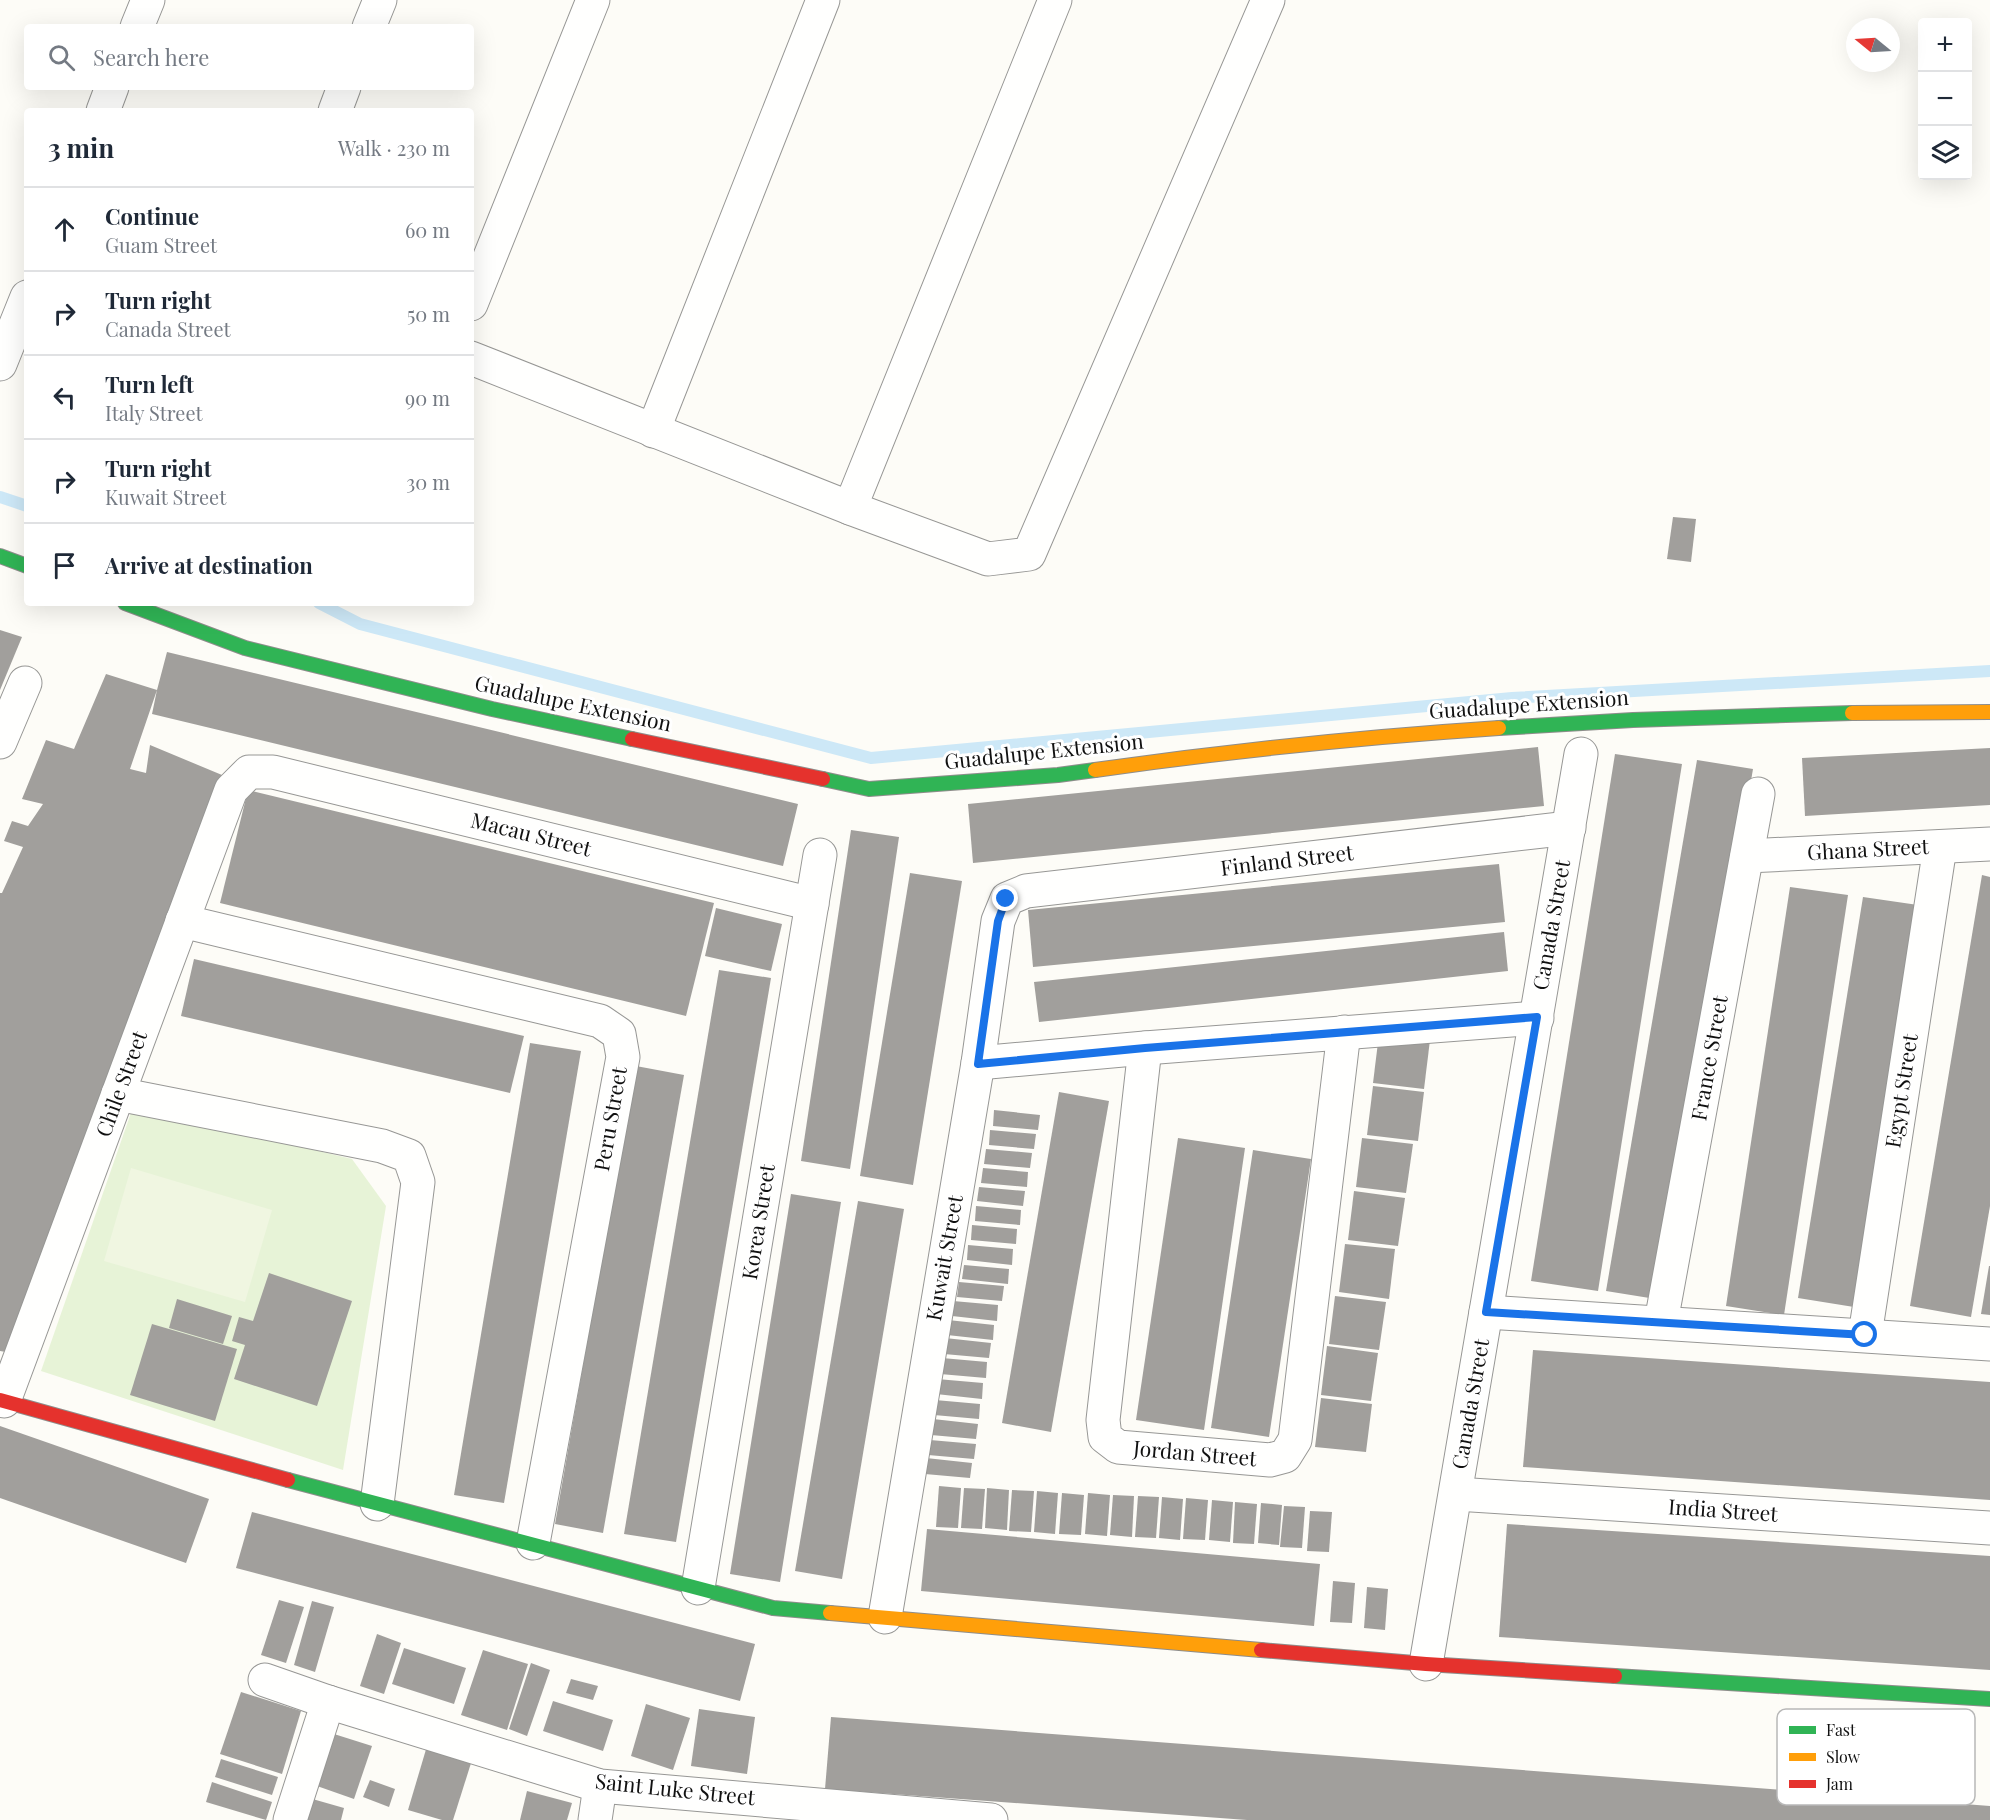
<!DOCTYPE html>
<meta charset="utf-8">
<style>
:root{--surface:#fff;--page:#f2f2f3;--text:#1f2937;--muted:#747a83;--line:#e0e1e3}
body{margin:0;font-family:"Playfair Display",serif;background:var(--page);color:var(--text)}
.controls{position:absolute;right:18px;top:18px;display:grid;overflow:hidden;border-radius:6px;box-shadow:0 6px 24px #0002}
.controls button{width:54px;height:54px;display:grid;place-items:center;padding:0;border:0;border-bottom:2px solid var(--line);background:var(--surface);color:var(--text);font:30px sans-serif}
.compass{position:absolute;left:1846px;top:18px;width:54px;height:54px;border-radius:50%;background:var(--surface);box-shadow:0 6px 24px #0002;rotate:288deg}
.stop{position:absolute;width:18px;height:18px;margin:-14px;border:4px solid #1a73e8;border-radius:50%;background:#fff}
.stop.end{background:#1a73e8;border-color:#fff;box-shadow:0 2px 6px #0008}
.list{margin:0;padding:0;list-style:none}
h2{display:flex;justify-content:space-between;align-items:center;height:78px;margin:0;padding:0 24px;font-size:26px}
h2 small{font-size:20px;font-weight:400;color:var(--muted)}
.list li{display:grid;grid-template-columns:39px 1fr auto;gap:18px;align-items:center;box-sizing:border-box;height:84px;padding:0 24px;border-top:2px solid var(--line)}
.list b{display:block;font-size:22px;white-space:nowrap}
.list p{margin:0;font-size:20px;white-space:nowrap;color:var(--muted)}
.list em{font-size:20px;font-style:normal;color:var(--muted)}
.icon{flex:none;width:33px;height:33px;fill:none;stroke:currentColor;stroke-width:2;stroke-linecap:round;stroke-linejoin:round}
.map{position:relative;flex:none;width:1990px;height:1820px;overflow:hidden}
.search{position:absolute;background:var(--surface);box-shadow:0 6px 24px #0002;left:24px;top:24px;width:450px;height:66px;display:flex;align-items:center;gap:15px;box-sizing:border-box;padding:0 21px;border-radius:6px;color:var(--muted);font-size:22px}
.panel{position:absolute;background:var(--surface);box-shadow:0 6px 24px #0002;left:24px;top:108px;width:450px;height:498px;border-radius:6px}
.map>svg:first-child{display:block}
</style>
<div class="map">
<svg width="1990" height="1820" viewBox="0 0 1990 1820">
<rect width="100%" height="100%" fill="#fdfcf7"/>
<path fill="#e7f3d7" d="M133,1107l219,52 34,47 -43,264 -302,-99z"/>
<path fill="#f0f6e1" d="M131,1168l141,42 -27,92 -141,-41z"/>
<g fill="none" stroke-linecap="round" stroke-linejoin="round">
<g stroke="#cde8f7" stroke-width="12">
<path d="M0,497l27,9"/>
<path d="M319,603l41,21 511,134 641,-60 478,-27"/>
</g>
</g>
<g fill="#a19f9c">
<path d="M1673,517l23,2 -5,43 -24,-3z"/>
<path d="M0,630l22,7 -22,53z"/>
<path d="M167,652l631,152 -15,62 -631,-152 5,-24 -27,79 16,4 4,-28 72,30 -216,577 -6,-1v-458h2l21,-46 -19,-6 8,-20 16,5 15,-22 -21,-5 24,-59 28,9 32,-75 51,16z"/>
<path d="M1538,747l6,59 -571,57 -5,-59z"/>
<path d="M1990,748v57l-185,11 -3,-58z"/>
<path d="M1615,754l67,10 -84,527 -67,-10z"/>
<path d="M1697,760l56,9 -91,531 -56,-9z"/>
<path d="M248,790l466,113 -28,113 -466,-113z"/>
<path d="M851,830l48,7 -49,332 -49,-8z"/>
<path d="M1499,864l6,58 -472,45 -5,-57z"/>
<path d="M910,873l52,8 -49,304 -53,-9z"/>
<path d="M1982,875l8,2v329l-19,111 -61,-11z"/>
<path d="M1790,887l58,8 -64,420 -58,-9z"/>
<path d="M1863,897l55,8 -64,402 -56,-9z"/>
<path d="M716,908l66,16 -11,47 -66,-15z"/>
<path d="M1504,932l4,39 -469,51 -5,-40z"/>
<path d="M194,959l330,77 -14,57 -329,-77z"/>
<path d="M719,970l52,8 -95,564 -52,-8z"/>
<path d="M1379,1034l51,6 -6,49 -51,-6z"/>
<path d="M530,1043l51,8 -77,452 -50,-8z"/>
<path d="M636,1066l48,9 -81,458 -48,-9z"/>
<path d="M1373,1086l51,6 -6,49 -51,-6z"/>
<path d="M1059,1092l50,9 -58,331 -49,-9z"/>
<path d="M994,1110l46,5 -2,15 -45,-4z"/>
<path d="M990,1130l46,4 -2,15 -45,-4z"/>
<path d="M1178,1138l67,10 -41,282 -68,-10z"/>
<path d="M1362,1138l51,6 -7,49 -50,-6z"/>
<path d="M986,1149l46,4 -2,15 -46,-4z"/>
<path d="M1253,1150l58,9 -42,278 -58,-9z"/>
<path d="M983,1168l45,4 -1,15 -46,-4z"/>
<path d="M979,1187l46,4 -2,15 -46,-5z"/>
<path d="M1354,1191l51,7 -7,48 -50,-6z"/>
<path d="M791,1194l50,8 -61,380 -50,-8z"/>
<path d="M858,1201l46,8 -62,370 -47,-8z"/>
<path d="M976,1206l45,4 -1,15 -45,-4z"/>
<path d="M972,1225l45,4 -1,15 -45,-4z"/>
<path d="M1345,1244l50,5 -6,50 -50,-7z"/>
<path d="M968,1245l45,4 -1,16 -45,-5z"/>
<path d="M964,1265l45,4 -1,15 -46,-5z"/>
<path d="M1989,1266h1v49l-9,-1z"/>
<path d="M269,1273l83,28 -35,105 -83,-27 11,-34 -13,-4 7,-24 14,4z"/>
<path d="M959,1282l45,4 -2,15 -45,-4z"/>
<path d="M1335,1296l51,6 -7,48 -50,-6z"/>
<path d="M177,1299l55,17 -9,28 -54,-16z"/>
<path d="M953,1301l45,4 -1,16 -45,-5z"/>
<path d="M948,1320l46,5 -1,15 -46,-5z"/>
<path d="M152,1324l85,25 -22,72 -85,-26z"/>
<path d="M945,1338l46,5 -2,15 -45,-4z"/>
<path d="M1327,1346l51,7 -7,48 -50,-6z"/>
<path d="M1533,1350l457,32v118l-467,-33z"/>
<path d="M942,1358l45,4 -1,16 -46,-4z"/>
<path d="M937,1379l46,4 -1,16 -46,-5z"/>
<path d="M1321,1398l51,6 -6,48 -51,-5z"/>
<path d="M935,1400l45,4 -1,15 -45,-4z"/>
<path d="M933,1419l45,5 -2,15 -45,-4z"/>
<path d="M0,1426l209,73 -23,64 -186,-65z"/>
<path d="M930,1440l46,4 -2,15 -46,-4z"/>
<path d="M926,1458l46,5 -2,15 -45,-4z"/>
<path d="M939,1486l22,2 -3,40 -22,-1z"/>
<path d="M964,1488l21,1 -3,40 -21,-1z"/>
<path d="M987,1488l22,2 -2,40 -22,-2z"/>
<path d="M1012,1490l22,1 -3,41 -22,-1z"/>
<path d="M1037,1491l21,2 -3,41 -21,-2z"/>
<path d="M1062,1493l22,2 -3,40 -22,-1z"/>
<path d="M1088,1493l22,2 -3,41 -22,-2z"/>
<path d="M1113,1495l21,1 -2,41 -22,-2z"/>
<path d="M1138,1496l21,1 -3,41 -21,-1z"/>
<path d="M1162,1497l21,2 -3,41 -21,-2z"/>
<path d="M1186,1498l22,2 -3,40 -22,-1z"/>
<path d="M1212,1500l21,2 -3,40 -21,-2z"/>
<path d="M1235,1502l22,2 -3,40 -21,-1z"/>
<path d="M1261,1503l21,2 -3,40 -21,-2z"/>
<path d="M1284,1506l21,1 -3,41 -22,-1z"/>
<path d="M1310,1511l22,1 -3,40 -22,-1z"/>
<path d="M252,1512l503,132 -15,57 -504,-133z"/>
<path d="M1507,1524l483,32v114l-491,-33z"/>
<path d="M927,1529l393,35 -6,62 -393,-35z"/>
<path d="M1333,1581l22,2 -3,40 -22,-1z"/>
<path d="M1367,1587l21,2 -3,41 -21,-2z"/>
<path d="M279,1600l25,7 -18,56 -25,-8z"/>
<path d="M312,1601l22,6 -19,65 -21,-7z"/>
<path d="M377,1634l24,9 -17,51 -24,-8z"/>
<path d="M404,1648l62,20 -12,36 -62,-20z"/>
<path d="M483,1650l45,14 -21,66 -46,-15z"/>
<path d="M531,1663l19,7 -23,66 -18,-7z"/>
<path d="M571,1679l27,7 -5,14 -27,-7z"/>
<path d="M241,1692l60,19 -19,63 -62,-20z"/>
<path d="M553,1701l60,19 -10,31 -60,-20z"/>
<path d="M646,1704l44,14 -17,52 -42,-14z"/>
<path d="M699,1709l56,8 -8,57 -56,-8z"/>
<path d="M831,1717l1159,89v14h-743l-422,-31z"/>
<path d="M334,1734l38,12 -18,53 -37,-13z"/>
<path d="M427,1746l45,14 -19,60h-11l-34,-10z"/>
<path d="M221,1759l57,18 -6,18 -57,-18z"/>
<path d="M370,1780l25,9 -6,18 -26,-10z"/>
<path d="M212,1782l60,20 -6,18 -60,-18z"/>
<path d="M527,1791l45,12 -5,17h-47z"/>
<path d="M309,1798l35,10 -3,12h-37z"/>
</g>
<g fill="none" stroke-linecap="round" stroke-linejoin="round">
<defs>
<g id="street">
<path d="M137,27l11,-27"/>
<path d="M369,27l11,-27"/>
<path d="M103,111l9,-24"/>
<path d="M335,111l9,-24"/>
<path d="M471,304l122,-304"/>
<path d="M471,358l379,150 138,51 41,-5 239,-554"/>
<path d="M0,364l27,-67"/>
<path d="M653,431l170,-431"/>
<path d="M850,508l205,-508"/>
<path d="M0,742l25,-59"/>
<path d="M1747,856l243,-12"/>
<path d="M182,921l418,100 19,13 4,23 -90,486"/>
<path d="M1145,1048l-42,372 2,17 13,10 152,13 15,-4 10,-16 49,-408"/>
<path d="M978,1063l167,-15 392,-30"/>
<path d="M118,1094l264,52 27,10 9,26 -41,322"/>
<path d="M1486,1312l504,32"/>
<path d="M1661,1322l97,-528"/>
<path d="M1865,1335l75,-488"/>
<path d="M4,1401l227,-611 18,-18h24l539,132"/>
<path d="M1456,1494l534,34"/>
<path d="M698,1588l122,-733"/>
<path d="M885,1617l93,-554 20,-142 9,-22 19,-8 543,-63"/>
<path d="M1426,1664l155,-910"/>
<path d="M265,1680l63,22 272,84 391,34"/>
<path d="M290,1820l38,-118"/>
<path d="M595,1820l5,-34"/>
</g>
<g id="fast">
<path d="M0,556l27,10"/>
<path d="M125,603l120,45 247,61 140,30"/>
<path d="M1499,728l134,-8 219,-7"/>
<path d="M823,779l46,10 189,-14 37,-5"/>
<path d="M288,1480l485,128 57,5"/>
<path d="M1615,1676l375,23"/>
</g>
<g id="slow">
<path d="M1852,713l138,-1"/>
<path d="M1095,770c134,-19 268,-33 404,-42"/>
<path d="M830,1613l431,37"/>
</g>
<g id="jam">
<path d="M632,739l191,40"/>
<path d="M0,1400l288,80"/>
<path d="M1261,1650l165,14 189,12"/>
</g>
</defs>
<use href="#street" stroke="#979795" stroke-width="35"/>
<use href="#fast" stroke="#8e8d8b" stroke-width="16"/>
<use href="#slow" stroke="#8e8d8b" stroke-width="16"/>
<use href="#jam" stroke="#8e8d8b" stroke-width="16"/>
<use href="#street" stroke="#fffffe" stroke-width="33"/>
<use href="#fast" stroke="#30b455" stroke-width="14"/>
<use href="#slow" stroke="#ff9f0a" stroke-width="14"/>
<use href="#jam" stroke="#e5322d" stroke-width="14"/>
</g>
<g fill="none" stroke-linecap="round" stroke-linejoin="round">
<path stroke="#1a73e8" stroke-width="8" d="M1006,899l-8,22 -20,143 167,-16 392,-31 -51,295 379,23"/>
</g>
<g text-anchor="middle" stroke-width="6" stroke-linejoin="round" paint-order="stroke">
<g font-size="21" fill="#111" stroke="#fff">
<text transform="translate(573 704) rotate(12)" y="7">Guadalupe Extension</text>
<text transform="translate(1529 705) rotate(-4)" y="7">Guadalupe Extension</text>
<text transform="translate(1044 752) rotate(-6)" y="7">Guadalupe Extension</text>
<text transform="translate(531 835) rotate(14)" y="7">Macau Street</text>
<text transform="translate(1868 850) rotate(-3)" y="7">Ghana Street</text>
<text transform="translate(1287 861) rotate(-7)" y="7">Finland Street</text>
<text transform="translate(1552 925) rotate(-80)" y="7">Canada Street</text>
<text transform="translate(1710 1058) rotate(-80)" y="7">France Street</text>
<text transform="translate(122 1084) rotate(-70)" y="7">Chile Street</text>
<text transform="translate(1902 1091) rotate(-81)" y="7">Egypt Street</text>
<text transform="translate(611 1119) rotate(-80)" y="7">Peru Street</text>
<text transform="translate(759 1222) rotate(-81)" y="7">Korea Street</text>
<text transform="translate(945 1258) rotate(-80)" y="7">Kuwait Street</text>
<text transform="translate(1471 1404) rotate(-80)" y="7">Canada Street</text>
<text transform="translate(1195 1454) rotate(5)" y="7">Jordan Street</text>
<text transform="translate(1723 1511) rotate(4)" y="7">India Street</text>
<text transform="translate(675 1790) rotate(6)" y="7">Saint Luke Street</text>
</g>
</g>
<rect x="1777" y="1709" width="198" height="96" rx="9" fill="#fff" stroke="#b8b8b8" stroke-width="1.5"/>
<rect x="1789" y="1726" width="27" height="8" fill="#30b455"/>
<rect x="1789" y="1753" width="27" height="8" fill="#ff9f0a"/>
<rect x="1789" y="1780" width="27" height="8" fill="#e5322d"/>
<g font-size="16" fill="#111">
<text x="1826" y="1736">Fast</text>
<text x="1826" y="1763">Slow</text>
<text x="1826" y="1790">Jam</text>
</g>
</svg>
<div class="controls">
<button>+</button>
<button>−</button>
<button><svg class="icon" aria-label="layers" viewBox="0 0 24 24"><path d="M12 4l9 5-9 5-9-5zM3 14l9 5 9-5"/></svg></button>
</div>
<svg class="compass" viewBox="-18 -18 36 36"><path d="M0-13l5 13h-10z" fill="#e53935"/><path d="M0 13l5-13h-10z" fill="#747a83"/></svg>
<div class="stop" style="left:1865px;top:1335px"></div>
<div class="stop end" style="left:1006px;top:899px"></div>
<div class="search"><svg class="icon" aria-label="search" viewBox="0 0 24 24"><circle cx="10" cy="10" r="6"/><path d="M15 15l6 6"/></svg>Search here</div>
<section class="panel">
<h2>3 min<small>Walk · 230 m</small></h2>
<ul class="list">
<li><svg class="icon" aria-label="ahead" viewBox="0 0 24 24"><path d="M12 20V5M6 11l6-6 6 6"/></svg><div><b>Continue</b><p>Guam Street</p></div><em>60 m</em></li>
<li><svg class="icon" aria-label="right" viewBox="0 0 24 24"><path d="M7 20v-9h11M14 6l5 5-5 5"/></svg><div><b>Turn right</b><p>Canada Street</p></div><em>50 m</em></li>
<li><svg class="icon" aria-label="left" viewBox="0 0 24 24"><path d="M17 20v-9H6M10 6l-5 5 5 5"/></svg><div><b>Turn left</b><p>Italy Street</p></div><em>90 m</em></li>
<li><svg class="icon" aria-label="right" viewBox="0 0 24 24"><path d="M7 20v-9h11M14 6l5 5-5 5"/></svg><div><b>Turn right</b><p>Kuwait Street</p></div><em>30 m</em></li>
<li><svg class="icon" aria-label="arrive" viewBox="0 0 24 24"><path d="M6 21V4h12l-3 4 3 4H6"/></svg><div><b>Arrive at destination</b></div></li>
</ul>
</section>
</div>
